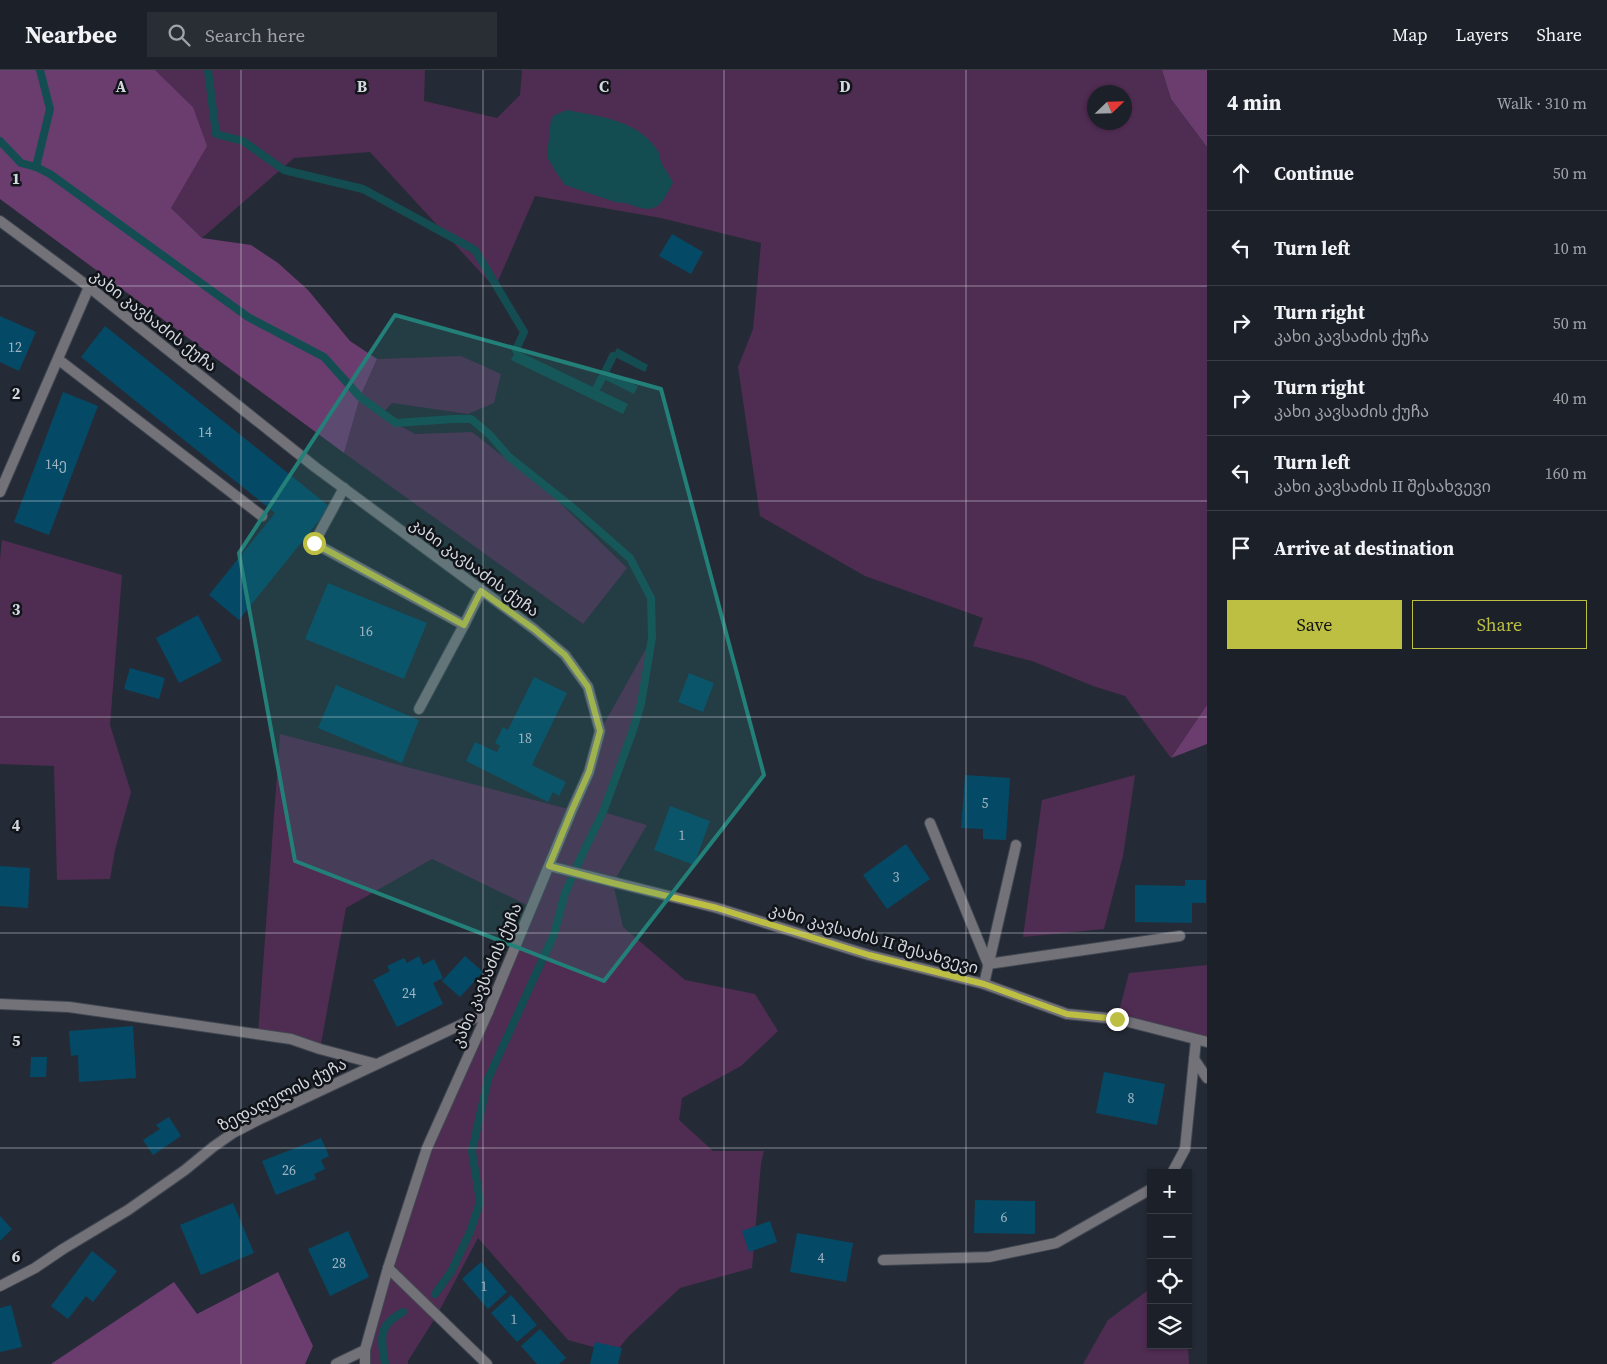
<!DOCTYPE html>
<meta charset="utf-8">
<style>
:root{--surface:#1c2028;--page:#292d34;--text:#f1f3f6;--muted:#a0a3a8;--line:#3a3e45;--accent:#bdbf43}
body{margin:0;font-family:"Source Serif 4","Noto Sans Georgian",serif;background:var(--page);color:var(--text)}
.controls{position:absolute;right:15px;bottom:15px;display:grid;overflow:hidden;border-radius:0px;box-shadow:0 1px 4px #0004}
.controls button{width:45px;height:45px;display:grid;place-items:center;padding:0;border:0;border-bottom:1px solid var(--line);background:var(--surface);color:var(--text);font:25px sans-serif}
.compass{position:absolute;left:1087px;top:15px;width:45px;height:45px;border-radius:50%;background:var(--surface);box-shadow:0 1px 4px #0004;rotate:67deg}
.stop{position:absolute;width:15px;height:15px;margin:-11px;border:4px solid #bdbf43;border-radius:50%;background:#fff}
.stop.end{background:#bdbf43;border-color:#fff;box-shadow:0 1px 5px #0008}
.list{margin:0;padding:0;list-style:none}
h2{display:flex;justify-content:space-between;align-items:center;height:65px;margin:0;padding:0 20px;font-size:21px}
h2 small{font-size:16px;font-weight:400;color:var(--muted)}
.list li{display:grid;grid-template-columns:32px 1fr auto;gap:15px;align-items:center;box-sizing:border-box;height:75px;padding:0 20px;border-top:1px solid var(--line)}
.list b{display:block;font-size:19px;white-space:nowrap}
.list p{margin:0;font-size:16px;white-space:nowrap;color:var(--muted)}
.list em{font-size:16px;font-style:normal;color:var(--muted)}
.actions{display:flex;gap:10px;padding:15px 20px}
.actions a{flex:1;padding:11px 0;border:1px solid var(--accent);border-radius:0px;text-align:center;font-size:18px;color:var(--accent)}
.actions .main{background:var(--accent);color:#111}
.icon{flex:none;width:28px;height:28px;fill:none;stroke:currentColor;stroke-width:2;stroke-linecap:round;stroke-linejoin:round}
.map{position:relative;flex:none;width:1207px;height:1294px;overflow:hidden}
header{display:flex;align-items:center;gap:30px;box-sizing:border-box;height:70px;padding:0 25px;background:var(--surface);border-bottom:1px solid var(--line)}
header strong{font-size:24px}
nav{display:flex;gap:28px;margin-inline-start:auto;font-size:18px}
.search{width:350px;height:45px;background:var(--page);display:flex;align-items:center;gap:12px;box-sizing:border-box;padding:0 18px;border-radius:0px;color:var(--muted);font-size:19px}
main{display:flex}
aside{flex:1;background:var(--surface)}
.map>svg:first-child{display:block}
</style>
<header>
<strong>Nearbee</strong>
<div class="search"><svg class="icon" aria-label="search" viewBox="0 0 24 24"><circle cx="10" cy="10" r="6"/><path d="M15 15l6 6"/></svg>Search here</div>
<nav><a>Map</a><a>Layers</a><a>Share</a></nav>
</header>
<main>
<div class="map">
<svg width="1207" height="1294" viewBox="0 0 1207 1294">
<rect width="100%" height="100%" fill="#252b36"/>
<g fill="#4f2c52" fill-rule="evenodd">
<path d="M155,0h270l-1,31 73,17 23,-23 2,-25h640l9,29 36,48v558l-36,53 -46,-62 -32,-10 -61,-25 -59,-15 10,-28 -118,-42 -105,-60 -22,-149 15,-38 8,-86 -100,-25 -126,-22 -40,92 -125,-136 -76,6 -92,80 -31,-30 22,-101zM1094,22h30v30h-30z"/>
<path d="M461,286l40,18 -7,29 -26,11 -76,-11 -11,12 34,19 57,-2 81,64 74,72 -44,56 -239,-171 16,-56 17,-38z"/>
<path d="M2,470l120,35 -12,150 21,67 -16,58 -5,29 -53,1 -3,-114 -54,-2v-205z"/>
<path d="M652,568l-11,67 -9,28 -29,79 44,13 -34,58 10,44 62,53 70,14 23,37 -37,35 -59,32 -3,22 34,31h51l-3,12 -9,105 -72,20 -52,49 -13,16 -47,-13 -90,-102 -41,77 -29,46v3h-43l43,-159 123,-298 -99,-48 -86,49 -26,141 -62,-15 22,-300 292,76 28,-79z"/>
<path d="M1135,705l-12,81 -19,73 -81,8 19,-137z"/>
<path d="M1207,895v77l-90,-23 12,-46z"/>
<path d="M1151,1218v57h37l1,19h-106l25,-44z"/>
</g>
<g fill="#6b3d6f">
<path d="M0,0h155l38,37 14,39 -36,62 31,30 49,7 27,18 30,27 42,51 27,18 -17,38 -16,56 -344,-254z"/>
<path d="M1162,0h45v77l-36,-48z"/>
<path d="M1207,635v39l-36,14z"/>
<path d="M278,1202l35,74 -8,18h-254l123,-82 23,32z"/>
</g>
<g fill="#134d52">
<path d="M567,40c33,7 70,9 91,41 2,4 2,10 5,15 3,5 7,10 10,17l-9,16 -6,7 -9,3 -9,-1 -15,-5 -10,-1 -50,-17 -11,-16 -7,-12 4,-38 4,-4z"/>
<path d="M617,278l31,17 -3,7 -32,-16z"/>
<path d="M516,280l112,54 -5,10 -112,-54z"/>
<path d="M606,300l32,16 -4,8 -32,-16z"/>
</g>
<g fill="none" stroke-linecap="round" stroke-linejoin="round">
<g stroke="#134d52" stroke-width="8">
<path d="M208,0l8,64 27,7 41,29 79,19 112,61 49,82 -8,18"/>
<path d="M0,71l21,22 15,4 14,7 198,143 76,40 36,40 36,26 57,-4h18l18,15 20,23 64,51 57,50 21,40 1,40 -11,66 -9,29 -29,79 -21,43 -17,38 -11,41 -66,145 -16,72 8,51 -10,30 -19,40 -16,22"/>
<path d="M36,97l14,-58 -10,-39"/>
<path d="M606,300l7,-14"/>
<path d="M596,319l6,-11"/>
<path d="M385,1294c-4,-26 -8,-38 18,-52"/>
</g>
</g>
<g fill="#044a66">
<path d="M672,164l31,18 -12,22 -32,-18z"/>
<path d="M0,246l36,16 -17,39 -19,-9z"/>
<path d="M105,256l225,181 -91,113 -30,-25 66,-82 -194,-156z"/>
<path d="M63,322l35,14 -49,129 -35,-13z"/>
<path d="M328,513l99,40 -23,56 -99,-40z"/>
<path d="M198,545l24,46 -43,22 -23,-45z"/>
<path d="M130,598l35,10 -6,21 -35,-10z"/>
<path d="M689,603l25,10 -11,29 -25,-10z"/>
<path d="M534,607l33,16 -35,72 34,17 -7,14 -6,-4 -5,10 -82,-41 9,-19 22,10 3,-6 -5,-3 8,-16 5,3z"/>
<path d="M336,615l83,35 -17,43 -84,-35z"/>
<path d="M965,705l45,3 -4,62 -23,-1v-10l-22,-1z"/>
<path d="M670,736l40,15 -16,44 -40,-15z"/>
<path d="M906,774l24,35 -43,30 -24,-34z"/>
<path d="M0,796l30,2 -2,40 -28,-2z"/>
<path d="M1185,810h21v23h-14v20l-57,-1v-37l50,1z"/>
<path d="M419,886l4,9 11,-6 9,19 -10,5 10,21 -46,23 -24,-47 17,-9 -3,-5 17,-8 3,5z"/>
<path d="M465,886l18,16 -23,25 -18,-16z"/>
<path d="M133,956l3,52 -57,4 -1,-27 -7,1 -2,-25z"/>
<path d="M31,987h16l-1,20h-16z"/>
<path d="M1104,1002l61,12 -8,41 -61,-12z"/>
<path d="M169,1047l12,19 -28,19 -10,-15 17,-11 -4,-4z"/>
<path d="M321,1068l8,18 -8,4 4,9 -11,5 2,5 -40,16 -14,-34z"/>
<path d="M975,1130l60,1v33l-61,-1z"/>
<path d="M233,1133l21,50 -53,22 -21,-50z"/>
<path d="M0,1146l12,13 -12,12z"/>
<path d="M770,1151l7,21 -28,10 -7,-21z"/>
<path d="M348,1161l21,46 -39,19 -22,-47z"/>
<path d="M797,1163l56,10 -7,39 -56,-10z"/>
<path d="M92,1181l25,20 -24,31 -7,-6 -18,23 -17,-13z"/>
<path d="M481,1192l26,30 -19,17 -26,-30z"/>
<path d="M511,1225l26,30 -20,17 -26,-29z"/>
<path d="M11,1235l11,42 -22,5v-44z"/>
<path d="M540,1259l26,29 -7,6h-22l-16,-18z"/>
<path d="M595,1272l27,6 -4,16h-28z"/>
</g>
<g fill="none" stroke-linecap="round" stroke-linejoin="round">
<defs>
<g id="lane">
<path d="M59,290l203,156"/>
<path d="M344,418l-30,55 150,82 17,-34"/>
<path d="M0,422l89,-205"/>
<path d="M419,639l45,-84"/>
<path d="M930,753l58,141 192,-28"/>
<path d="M984,914l32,-139"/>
<path d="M1194,989l13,19"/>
<path d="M388,1198l99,96"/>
<path d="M336,1294l29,-14"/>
</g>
<g id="street">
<path d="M0,151l89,66 226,180 219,162 31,26 23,32 12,44 -11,41 -17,38 -84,202 -61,136 -39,120 -23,82v14"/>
<path d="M549,796l168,42 152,47 115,29 83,30 50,5 90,23"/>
<path d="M0,934l69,3 222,32 29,10 56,15"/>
<path d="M1172,1103l13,-24 11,-109"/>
<path d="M883,1190l106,-3 67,-14 95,-54"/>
<path d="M0,1216l35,-18 28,-19 65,-39 57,-40 28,-23 20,-14 25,-13 230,-108"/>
</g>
</defs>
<use href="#lane" stroke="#414751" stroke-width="12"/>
<use href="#street" stroke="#414751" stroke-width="12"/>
<use href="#lane" stroke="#737279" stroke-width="10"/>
<use href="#street" stroke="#737279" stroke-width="10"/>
</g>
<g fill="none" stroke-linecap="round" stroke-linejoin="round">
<path stroke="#bdbf43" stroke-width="6" d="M314,473l150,82 17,-34 53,38 31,26 23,32 12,44 -11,41 -17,38 -23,56 64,17 104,25 152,47 115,29 83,30 50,5"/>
</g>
<path fill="#238079" fill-opacity="0.2" stroke="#238079" stroke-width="4" stroke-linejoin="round" d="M395,245l266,74 103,386 -160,206 -309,-120 -56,-308z"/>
<path fill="none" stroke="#d4d8e0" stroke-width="1" stroke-opacity="0.55" d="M241,0v1294M483,0v1294M724,0v1294M966,0v1294M0,216h1207M0,431h1207M0,647h1207M0,863h1207M0,1078h1207"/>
<g text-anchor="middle" stroke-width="5" stroke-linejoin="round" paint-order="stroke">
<g font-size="14" fill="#a0b4c2">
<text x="15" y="282">12</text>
<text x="205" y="367">14</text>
<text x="56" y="399">14ე</text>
<text x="366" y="566">16</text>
<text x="525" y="673">18</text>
<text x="985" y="738">5</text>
<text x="682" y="770">1</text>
<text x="896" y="812">3</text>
<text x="409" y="928">24</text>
<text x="1131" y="1033">8</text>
<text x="289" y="1105">26</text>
<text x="1004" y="1152">6</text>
<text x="821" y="1193">4</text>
<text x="339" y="1198">28</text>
<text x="484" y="1221">1</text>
<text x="514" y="1254">1</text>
</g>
<g font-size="16" fill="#d4d8e0" stroke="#111419">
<text transform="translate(154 250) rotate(38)" y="6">კახი კავსაძის ქუჩა</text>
<text transform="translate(475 497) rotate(36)" y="6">კახი კავსაძის ქუჩა</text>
<text transform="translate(874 868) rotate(16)" y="6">კახი კავსაძის II შესახვევი</text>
<text transform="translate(486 905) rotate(-67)" y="6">კახი კავსაძის ქუჩა</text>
<text transform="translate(282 1024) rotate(-27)" y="6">ზედაღელის ქუჩა</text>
</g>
</g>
<g font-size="16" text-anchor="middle" font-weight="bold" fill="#d4d8e0" stroke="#111419" stroke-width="5" stroke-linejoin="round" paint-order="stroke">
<text x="121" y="22">A</text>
<text x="362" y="22">B</text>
<text x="604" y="22">C</text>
<text x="845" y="22">D</text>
<text x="16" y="114">1</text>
<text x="16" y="329">2</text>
<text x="16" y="545">3</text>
<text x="16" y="761">4</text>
<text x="16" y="976">5</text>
<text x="16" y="1192">6</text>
</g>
</svg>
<div class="controls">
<button>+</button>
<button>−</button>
<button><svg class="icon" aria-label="locate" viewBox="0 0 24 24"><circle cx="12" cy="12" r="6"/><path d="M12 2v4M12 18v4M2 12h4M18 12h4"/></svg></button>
<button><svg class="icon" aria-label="layers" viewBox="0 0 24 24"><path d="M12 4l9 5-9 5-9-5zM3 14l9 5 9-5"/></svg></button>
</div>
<svg class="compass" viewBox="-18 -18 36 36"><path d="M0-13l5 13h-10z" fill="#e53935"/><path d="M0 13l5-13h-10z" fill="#a0a3a8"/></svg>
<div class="stop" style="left:314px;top:473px"></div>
<div class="stop end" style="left:1117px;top:949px"></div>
</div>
<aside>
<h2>4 min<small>Walk · 310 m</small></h2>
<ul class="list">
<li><svg class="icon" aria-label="ahead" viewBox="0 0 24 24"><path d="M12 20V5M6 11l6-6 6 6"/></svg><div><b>Continue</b></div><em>50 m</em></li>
<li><svg class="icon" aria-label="left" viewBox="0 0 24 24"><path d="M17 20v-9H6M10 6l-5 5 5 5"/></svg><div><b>Turn left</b></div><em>10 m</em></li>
<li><svg class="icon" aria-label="right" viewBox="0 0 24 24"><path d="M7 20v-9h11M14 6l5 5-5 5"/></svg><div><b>Turn right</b><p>კახი კავსაძის ქუჩა</p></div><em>50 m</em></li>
<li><svg class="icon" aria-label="right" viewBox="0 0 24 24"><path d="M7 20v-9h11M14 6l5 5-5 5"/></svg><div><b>Turn right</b><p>კახი კავსაძის ქუჩა</p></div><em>40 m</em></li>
<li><svg class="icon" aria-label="left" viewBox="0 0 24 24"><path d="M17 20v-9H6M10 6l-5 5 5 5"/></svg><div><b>Turn left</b><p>კახი კავსაძის II შესახვევი</p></div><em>160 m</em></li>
<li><svg class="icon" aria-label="arrive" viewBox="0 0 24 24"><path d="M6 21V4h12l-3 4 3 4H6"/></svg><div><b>Arrive at destination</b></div></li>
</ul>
<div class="actions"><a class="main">Save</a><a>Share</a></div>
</aside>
</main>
